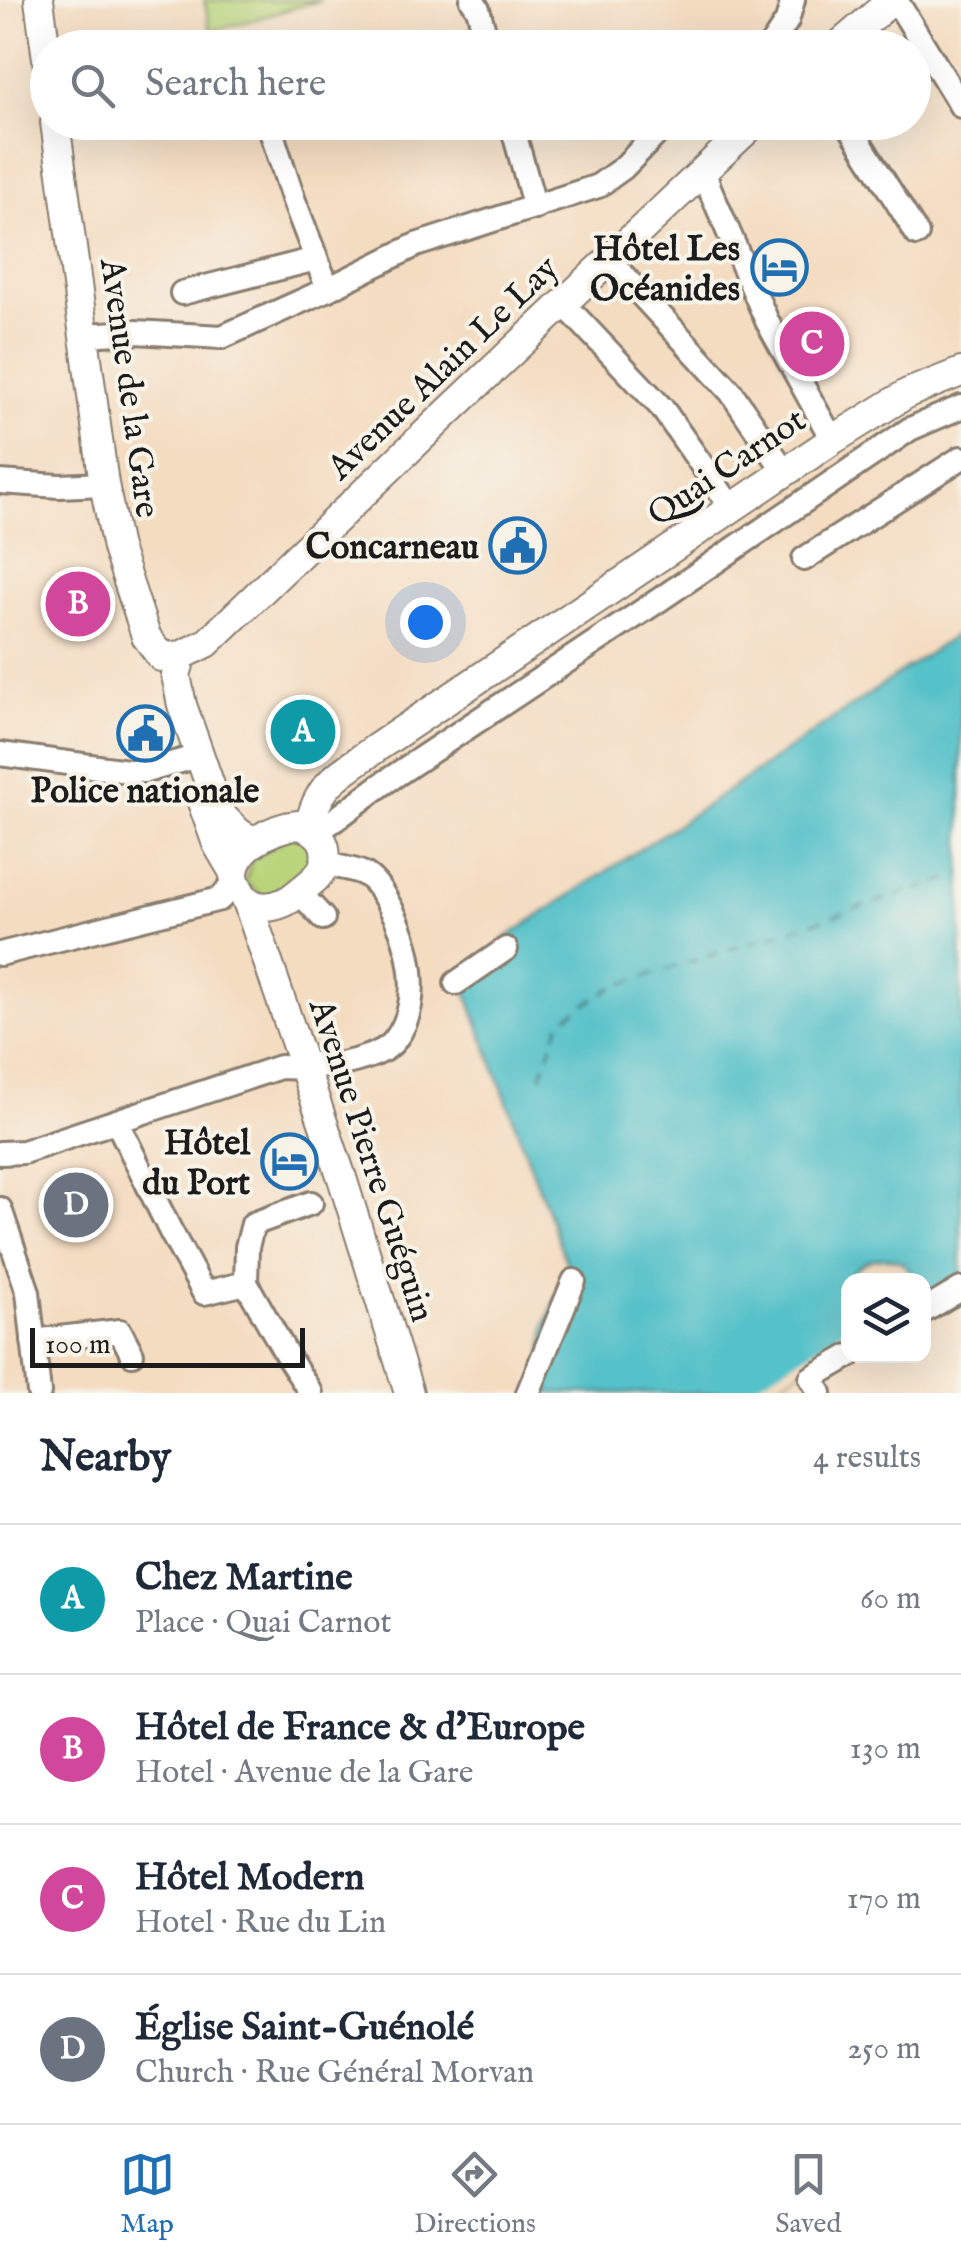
<!DOCTYPE html>
<meta charset="utf-8">
<style>
:root{--surface:#fff;--page:#f2f2f3;--text:#1f2937;--muted:#747a83;--line:#e0e1e3;--accent:#1f6fb2}
body{margin:0;font-family:"IM FELL English",serif;background:var(--page);color:var(--text)}
.controls{position:absolute;right:30px;bottom:30px;display:grid;overflow:hidden;border-radius:20px;box-shadow:0 10px 40px #0002}
.controls button{width:90px;height:90px;display:grid;place-items:center;padding:0;border:0;border-bottom:2px solid var(--line);background:var(--surface);color:var(--text);font:50px sans-serif}
.scale{position:absolute;left:30px;bottom:25px;width:275px;box-sizing:border-box;padding-left:10px;border:5px solid #1c1c1c;border-top:0;font-size:28px;line-height:35px;white-space:nowrap;color:#1c1c1c;-webkit-text-stroke:8px #f7f3e8;paint-order:stroke}
.you{position:absolute;left:425px;top:622px;width:35px;height:35px;margin:-25px;border:8px solid #fff;border-radius:50%;background:#1a73e8;box-shadow:0 0 0 15px #1a73e833}
.badge{display:grid;place-items:center;width:65px;height:65px;border-radius:50%;background:var(--accent);color:#fff;font-size:32px;font-weight:700}
.pin{position:absolute;translate:-50% -50%;border:5px solid #fff;box-shadow:0 2px 10px #0006}
.list{margin:0;padding:0;list-style:none}
h2{display:flex;justify-content:space-between;align-items:center;height:130px;margin:0;padding:0 40px;font-size:42px}
h2 small{font-size:32px;font-weight:400;color:var(--muted)}
.list li{display:grid;grid-template-columns:65px 1fr auto;gap:30px;align-items:center;box-sizing:border-box;height:150px;padding:0 40px;border-top:2px solid var(--line)}
.list b{display:block;font-size:38px;white-space:nowrap}
.list p{margin:0;font-size:32px;white-space:nowrap;color:var(--muted)}
.list em{font-size:32px;font-style:normal;color:var(--muted)}
.icon{flex:none;width:55px;height:55px;fill:none;stroke:currentColor;stroke-width:2;stroke-linecap:round;stroke-linejoin:round}
.map{position:relative;flex:none;width:961px;height:1393px;overflow:hidden}
.search{position:absolute;background:var(--surface);box-shadow:0 10px 40px #0002;left:30px;right:30px;top:30px;height:110px;display:flex;align-items:center;gap:25px;box-sizing:border-box;padding:0 35px;border-radius:55px;color:var(--muted);font-size:38px}
.sheet{height:730px;background:var(--surface)}
nav{display:flex;justify-content:space-around;align-items:center;box-sizing:border-box;height:140px;border-top:2px solid var(--line);background:var(--surface);font-size:28px;color:var(--muted)}
nav a{display:grid;justify-items:center;gap:5px}
nav .on{color:var(--accent)}
.map>svg:first-child{display:block}
</style>
<div class="map">
<svg width="961" height="1393" viewBox="0 0 961 1393">
<rect width="100%" height="100%" fill="#f7f3e8"/>
<filter id="ink" filterUnits="userSpaceOnUse"><feTurbulence type="fractalNoise" baseFrequency=".01" numOctaves="2"/><feDisplacementMap in="SourceGraphic" scale="20" xChannelSelector="R" yChannelSelector="G"/><feConvolveMatrix kernelMatrix="1 2 1 2 8 2 1 2 1" color-interpolation-filters="sRGB"/></filter>
<filter id="wash" filterUnits="userSpaceOnUse"><feTurbulence type="fractalNoise" baseFrequency=".0048" numOctaves="4" result="noise"/><feDisplacementMap in="SourceGraphic" scale="40" xChannelSelector="R" yChannelSelector="G"/><feGaussianBlur stdDeviation="2.25" result="paint"/><feColorMatrix in="noise" values="0 0 0 0 0 0 0 0 0 0 0 0 0 0 0 0 0 1.4 0 .05"/><feComposite in="paint" operator="in"/></filter>
<g filter="url(#wash)">
<rect width="100%" height="100%" fill="#f4dcc1"/>
<g fill="#b9d47a" stroke="#6a784b" stroke-width="2.5">
<path d="M204,0h117l-110,32z"/>
<path d="M292,834l20,6 1,24 -38,33 -10,1 -20,-15 6,-23z"/>
</g>
<path fill="#54c1c9" stroke="#386e72" stroke-width="2.5" d="M961,631v644l-35,20 -2,-4v-11h-8c-4,-6 -8,-14 -15,-18 -20,-10 -48,0 -53,21 -3,16 0,41 0,58l-85,52h-225l8,-69 22,-57 -104,-282 40,-46 213,-141z"/>
<path fill="#f4dcc1" d="M848,1328v13l-85,52h-20z"/>
<g fill="none" stroke-linecap="round" stroke-linejoin="round">
<path stroke="#325e61" stroke-width="2.5" stroke-dasharray="12 10" stroke-linecap="butt" d="M541,1076l20,-56 54,-34 346,-111"/>
</g>
</g>
<g filter="url(#ink)">
<g fill="none" stroke-linecap="round" stroke-linejoin="round">
<defs>
<g id="minor">
<path d="M472,0l6,9 11,39"/>
<path d="M896,0l65,106"/>
<path d="M769,48l18,-27 6,-21"/>
<path d="M268,122l26,79 34,88"/>
<path d="M511,122l24,86"/>
<path d="M847,122l70,112"/>
<path d="M704,171l5,16 58,134 60,109 7,9"/>
<path d="M609,260l122,132 54,80"/>
<path d="M182,293l134,-34"/>
<path d="M563,303l99,105 69,99"/>
<path d="M85,335l50,-3 87,5 106,-48 88,-44 182,-59 25,-18 45,-46"/>
<path d="M0,482l59,4 45,-2"/>
<path d="M804,559l157,-101"/>
<path d="M0,754l128,17h18l42,-12"/>
<path d="M316,832c26,-15 47,-35 71,-51l272,-181 251,-171 51,-22"/>
<path d="M299,892l24,26"/>
<path d="M0,954l220,-55 15,-18"/>
<path d="M456,983l50,-34"/>
<path d="M302,1061c20,7 33,5 52,0 14,-4 32,-9 41,-21 30,-40 15,-100 -8,-139 -6,-10 -13,-23 -25,-28 -11,-5 -26,-6 -38,-9"/>
<path d="M117,1122l53,108 34,63 42,-10"/>
<path d="M0,1153l23,-1 257,-85 25,1"/>
<path d="M0,1209l28,83 11,101"/>
<path d="M924,1311l37,-22"/>
<path d="M33,1341l87,-10 12,23"/>
<path d="M311,1393l-23,-36 -42,-74 1,-36 6,-23 58,-21"/>
<path d="M528,1393l46,-112"/>
<path d="M820,1393l-9,-15 38,-22"/>
</g>
<g id="major">
<path d="M39,0l9,66"/>
<path d="M836,48l56,-48"/>
<path d="M55,122l49,362 13,64 29,88 15,21"/>
<path d="M162,656h10l7,9 -3,10 6,30 38,109 19,19 16,9"/>
<path d="M176,658l31,-15 240,-230 308,-291"/>
<path d="M202,802l15,42 17,29"/>
<path d="M298,825c20,5 32,18 26,40 -3,12 -17,20 -26,28 -18,16 -48,22 -59,-4 -3,-5 -5,-9 -5,-15 1,-28 40,-47 64,-49z"/>
<path d="M309,828c9,-47 31,-53 67,-80l458,-309 74,-46 53,-21"/>
<path d="M247,901l95,277 67,215"/>
</g>
</defs>
<use href="#minor" stroke="#887c6e" stroke-width="28"/>
<use href="#major" stroke="#887c6e" stroke-width="32"/>
<use href="#minor" stroke="#fff" stroke-width="22"/>
<use href="#major" stroke="#fff" stroke-width="28"/>
</g>
</g>
<defs>
<symbol id="hotel-ring" viewBox="-11 -11 22 22"><circle r="9.5" fill="#f7f3e8" stroke="#1f6fb2" stroke-width="1.5"/><path d="M-6-4.5h1.5V1H6V5H4.5V3h-9V5H-6ZM-4 0a1.8 1.8 0 1 1 3.6 0ZM.5 0V-2.5h3Q6-2.5 6 0Z" fill="#1f6fb2"/></symbol>
<symbol id="civic-ring" viewBox="-11 -11 22 22"><circle r="9.5" fill="#f7f3e8" stroke="#1f6fb2" stroke-width="1.5"/><path d="M-.6-6.5H3V-4.5H.6V-3L4-1V1h2V6H-6V1h2V-1L-.6-3ZM-1.2 2.5V6h2.4V2.5Z" fill="#1f6fb2"/></symbol>
</defs>
<g fill-rule="evenodd">
<use href="#hotel-ring" x="748" y="236" width="63" height="63"/>
<use href="#civic-ring" x="486" y="514" width="63" height="63"/>
<use href="#civic-ring" x="114" y="702" width="63" height="63"/>
<use href="#hotel-ring" x="258" y="1130" width="63" height="63"/>
</g>
<g text-anchor="middle" stroke-width="8" stroke-linejoin="round" paint-order="stroke">
<g font-size="35" font-weight="bold" fill="#1c1c1c" stroke="#f7f3e8" text-anchor="end">
<text x="740" y="260">Hôtel Les<tspan x="740" dy="40">Océanides</tspan></text>
<text x="479" y="558">Concarneau</text>
<text x="145" y="802" text-anchor="middle">Police nationale</text>
<text x="250" y="1154">Hôtel<tspan x="250" dy="40">du Port</tspan></text>
</g>
<g font-size="35" fill="#1c1c1c" stroke="#f7f3e8">
<text transform="translate(442 367) rotate(-44)" y="12">Avenue Alain Le Lay</text>
<text transform="translate(131 388) rotate(82)" y="12">Avenue de la Gare</text>
<text transform="translate(726 466) rotate(-34)" y="12">Quai Carnot</text>
<text transform="translate(373 1160) rotate(72)" y="12">Avenue Pierre Guéguin</text>
</g>
</g>
</svg>
<div class="controls">
<button><svg class="icon" aria-label="layers" viewBox="0 0 24 24"><path d="M12 4l9 5-9 5-9-5zM3 14l9 5 9-5"/></svg></button>
</div>
<div class="scale">100 m</div>
<div class="you"></div>
<div class="pin badge" style="left:303px;top:732px;background:#0f9aa8">A</div>
<div class="pin badge" style="left:78px;top:604px;background:#d1479c">B</div>
<div class="pin badge" style="left:812px;top:344px;background:#d1479c">C</div>
<div class="pin badge" style="left:76px;top:1205px;background:#6b7280">D</div>
<div class="search"><svg class="icon" aria-label="search" viewBox="0 0 24 24"><circle cx="10" cy="10" r="6"/><path d="M15 15l6 6"/></svg>Search here</div>
</div>
<section class="sheet">
<h2>Nearby<small>4 results</small></h2>
<ul class="list">
<li><span class="badge" style="background:#0f9aa8">A</span><div><b>Chez Martine</b><p>Place · Quai Carnot</p></div><em>60 m</em></li>
<li><span class="badge" style="background:#d1479c">B</span><div><b>Hôtel de France &amp; d'Europe</b><p>Hotel · Avenue de la Gare</p></div><em>130 m</em></li>
<li><span class="badge" style="background:#d1479c">C</span><div><b>Hôtel Modern</b><p>Hotel · Rue du Lin</p></div><em>170 m</em></li>
<li><span class="badge" style="background:#6b7280">D</span><div><b>Église Saint-Guénolé</b><p>Church · Rue Général Morvan</p></div><em>250 m</em></li>
</ul>
</section>
<nav>
<a class="on"><svg class="icon" aria-label="map" viewBox="0 0 24 24"><path d="M3 6l6-2 6 2 6-2v14l-6 2-6-2-6 2zM9 4v14M15 6v14"/></svg>Map</a>
<a><svg class="icon" aria-label="directions" viewBox="0 0 24 24"><path d="M12 3l9 9-9 9-9-9zM9 14v-3h6M13 9l2 2-2 2"/></svg>Directions</a>
<a><svg class="icon" aria-label="saved" viewBox="0 0 24 24"><path d="M7 4h10v16l-5-4-5 4z"/></svg>Saved</a>
</nav>
